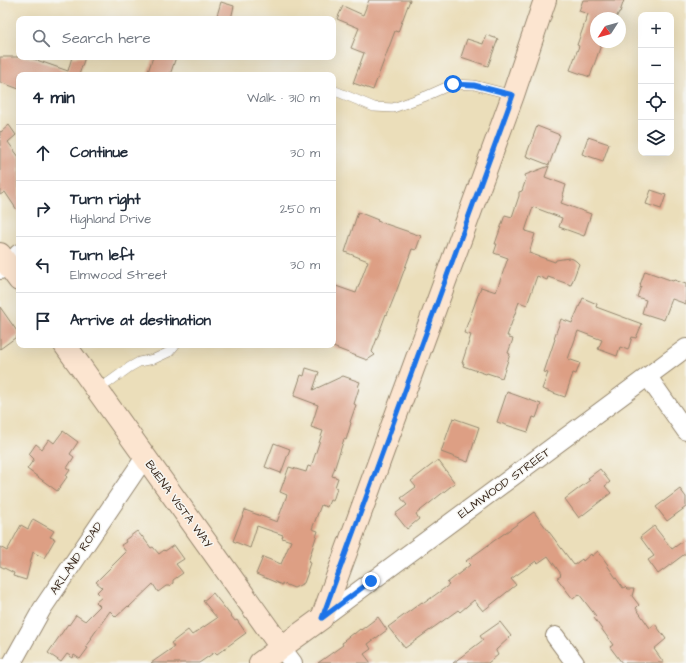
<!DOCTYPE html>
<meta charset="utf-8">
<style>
:root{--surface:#fff;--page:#f2f2f3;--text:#1f2937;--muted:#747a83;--line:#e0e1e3}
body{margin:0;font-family:"Architects Daughter",sans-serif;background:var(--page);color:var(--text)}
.controls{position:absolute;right:12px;top:12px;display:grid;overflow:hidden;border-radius:8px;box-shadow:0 4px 16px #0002}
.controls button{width:36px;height:36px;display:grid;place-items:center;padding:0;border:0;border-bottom:1px solid var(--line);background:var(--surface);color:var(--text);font:20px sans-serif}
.compass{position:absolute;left:590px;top:12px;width:36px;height:36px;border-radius:50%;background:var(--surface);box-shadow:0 4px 16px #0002;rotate:234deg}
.stop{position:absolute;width:12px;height:12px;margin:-9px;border:3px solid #1a73e8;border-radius:50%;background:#fff}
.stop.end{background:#1a73e8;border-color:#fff;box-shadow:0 1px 4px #0008}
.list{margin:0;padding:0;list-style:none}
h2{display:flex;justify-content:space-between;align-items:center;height:52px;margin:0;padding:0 16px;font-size:17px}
h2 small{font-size:13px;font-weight:400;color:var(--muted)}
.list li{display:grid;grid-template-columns:26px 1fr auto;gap:12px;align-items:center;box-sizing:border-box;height:56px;padding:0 16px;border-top:1px solid var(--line)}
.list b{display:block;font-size:15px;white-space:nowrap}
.list p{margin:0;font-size:13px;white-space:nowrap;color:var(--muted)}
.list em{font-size:13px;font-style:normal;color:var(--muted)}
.icon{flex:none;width:22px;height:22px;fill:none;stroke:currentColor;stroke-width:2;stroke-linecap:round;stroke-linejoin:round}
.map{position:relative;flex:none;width:686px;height:663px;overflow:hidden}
.search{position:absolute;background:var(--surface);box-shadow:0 4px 16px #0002;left:16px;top:16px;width:320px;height:44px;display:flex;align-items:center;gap:10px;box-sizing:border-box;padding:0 14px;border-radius:8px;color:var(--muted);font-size:15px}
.panel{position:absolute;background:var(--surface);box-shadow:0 4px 16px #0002;left:16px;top:72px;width:320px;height:276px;border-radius:8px}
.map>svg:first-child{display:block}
</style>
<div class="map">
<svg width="686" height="663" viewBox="0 0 686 663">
<rect width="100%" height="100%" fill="#f6f6f2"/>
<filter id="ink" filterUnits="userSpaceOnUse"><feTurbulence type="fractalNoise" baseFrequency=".025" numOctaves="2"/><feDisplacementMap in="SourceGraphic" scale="8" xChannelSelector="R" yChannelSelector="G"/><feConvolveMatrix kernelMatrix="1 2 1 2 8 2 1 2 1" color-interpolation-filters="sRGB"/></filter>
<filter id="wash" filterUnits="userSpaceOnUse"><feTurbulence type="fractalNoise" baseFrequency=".012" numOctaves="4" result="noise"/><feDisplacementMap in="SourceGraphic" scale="16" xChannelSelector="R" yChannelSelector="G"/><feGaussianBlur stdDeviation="0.9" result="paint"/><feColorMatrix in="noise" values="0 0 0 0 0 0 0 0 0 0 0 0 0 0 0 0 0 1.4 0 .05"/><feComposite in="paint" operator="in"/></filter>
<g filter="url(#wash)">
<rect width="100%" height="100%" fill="#ebdeba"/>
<g id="blocks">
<g fill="#dd9f84">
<path d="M369,0h41l-12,32 -3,-1 -22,59 -20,-7 11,-30 -13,-5 8,-20 -22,-9 6,-13 20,9z"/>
<path d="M583,0h41l-4,12h-1l-3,6h-20v24h6l-12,35 -20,-7 9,-24 -2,-1 11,-31 -9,-3z"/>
<path d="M221,2l13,4 -3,13h-15z"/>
<path d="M486,35l12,4 -10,27 -27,-9 6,-18 16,5z"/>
<path d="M0,57h28l40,14 4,-14h13l-6,18h-60v14l-19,-7z"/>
<path d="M153,57h23l-6,18h-23z"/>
<path d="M9,125l7,10 -8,7 11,15v56l-14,-21 -5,3v-64l1,1z"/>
<path d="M537,126l23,9 -11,30 -23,-9z"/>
<path d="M588,137l21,7 -6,17 -21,-7z"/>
<path d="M549,166l-4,11 21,8 -3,10 1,1 -3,7 30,11 -7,22 -25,-9 3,-9 -29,-11 -8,24 10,3 -6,19 26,9 1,-2 13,-2 4,1 3,2 3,3 -8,21 -23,-8 -1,3 -10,-4 -10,29 -8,-3 -12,34h2v2l4,1 -5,14 2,1 -8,24 -15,-5 -1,1 -23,-8 1,-3h-2l9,-28 -7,-2 17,-46 15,5 12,-34 -14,-5 3,-9h-2l10,-29 7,2 7,-21v-4l3,-1 4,-12 -1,-4z"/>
<path d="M651,190l15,5 -5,14 -15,-5z"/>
<path d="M358,212l20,8 -1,1 44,15 -5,14 -4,-1 -17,46 -8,20 -1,-1 -14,38 3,3 -8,5 -34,-13v-62l23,8 12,-32 -23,-9z"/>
<path d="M645,271l28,10 1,-1 12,4v20l-14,-5 -8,21 -22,-7 4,-13 -9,-3 4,-11 -1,-1z"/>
<path d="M583,298l14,6 -1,3 46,17 -6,14 -4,-1 -4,13 -8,-3 -3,9 -19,-7 4,-9 -24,-9 -10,28 12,4 -4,11 -3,-1 -8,24 -23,-8 6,-16 -4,-1 11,-33 -1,-1 7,-19 11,4z"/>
<path d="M0,307l19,27v1l-19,14z"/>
<path d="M306,368l13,4 -6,18 30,-14 17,6 -2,5 1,1 -5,16 2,1 -6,17 1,1 -5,17 -2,-1 -12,37 6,2 -3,9 2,1 -4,13 -3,-1 -3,7 -6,-2 -9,24 6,2 -10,31 2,1 -3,9h1l-4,11 -10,5 -12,-5v2l-26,-11 7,-17 18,7 10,-23 -9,-3 1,-3 -26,-9 -7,22 -17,-7 12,-31 32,12 10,-27 -7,-3 9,-25 17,5 2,-6 3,1 12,-36 -12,-4 7,-22 -24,-9 7,-21 3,1z"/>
<path d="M507,392l34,12 -5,14 -3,-1 -5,15 -31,-10z"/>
<path d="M453,418l26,9 -11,35 -27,-10z"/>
<path d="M63,431l15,11 -8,12 4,3 -7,11 3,2 -4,6 1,1 -10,14 -30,-22 7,-10 -5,-5 7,-10 6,5 7,-10 5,4z"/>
<path d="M274,443l16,6 -9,24 -16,-6z"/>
<path d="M438,460l17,23 -39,31 3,5 -12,10 -12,-15 12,-9 -6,-7 15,-11 -5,-6z"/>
<path d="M600,469l10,13 -5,4 6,7 -32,25 -14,-19 25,-19 -2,-2z"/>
<path d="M680,489l6,8v10l-19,14 -11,-14z"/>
<path d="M534,512l40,53 8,-6 1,2 8,-7 1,2 6,-5 10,14h-1l16,23 2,-1 2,2h7l-2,7 7,9 -3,3 14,20 5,-4 11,15 -12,10 10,14h-42l-12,-16 3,-2 -19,-27 2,-2 -17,-22 -6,5 -16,-21 4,-2 -1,-1 1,-1 -13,-18 -10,7 -2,-2 -25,18 5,6 -33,26 -9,-11 -14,12 -2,-2 -53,38 -17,-21 34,-25 2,1 25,-18 -2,-2 23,-18 -4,-4z"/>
<path d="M33,519l21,12 -4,6 5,2 -11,19 -11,-6 -7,28 -13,-4 1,-3 -14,-7v-19l7,4 14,-26 7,4z"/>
<path d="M654,526l18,23 14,-10v14l-28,21 -10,-14 6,-4 -14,-19z"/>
<path d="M137,531l5,6v-1l9,12 2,-1 6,7 5,-4 1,1 9,-6 10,14 -8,5 7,9 -10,7v3l-4,3h-3l-8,6 -5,-8 -24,23 -1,-1 -12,11 -6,-6 -19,27 1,1 -6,8 2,1 -8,11 -6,-4 -1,3 -6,-4 -6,8 -13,-9 20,-29 1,1 7,-10 9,6 15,-15 -4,-4 6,-5 -5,-5 5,-5 -6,-5 30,-30 -5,-7 5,-3 -1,-2z"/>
<path d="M213,593l22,28 2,-1 9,13 -29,21 -2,-2 -16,11h-48l23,-16 -3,-4 17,-13 4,5 25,-17 -14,-17z"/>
<path d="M378,617l9,13 -19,14 3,5 -7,5 7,9h-53l25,-18 -1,-2 3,-2 -1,-1 9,-7 1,1 6,-5 1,1z"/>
<path d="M500,622l11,14 -15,14v1l2,4 -10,8h-35l30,-23 -3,-4z"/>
</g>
</g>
</g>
<g filter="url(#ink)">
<use href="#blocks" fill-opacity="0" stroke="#93846c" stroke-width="1"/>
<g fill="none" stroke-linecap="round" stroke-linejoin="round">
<defs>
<g id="lane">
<path d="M333,90l41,17 19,1 33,-12 27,-12 21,1 39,10"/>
<path d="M98,390l32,-23 9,-5 15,-3 15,-7 6,-7"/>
<path d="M0,662l3,1"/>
</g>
<g id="street">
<path d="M0,270l8,-5 11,-12"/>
<path d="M648,377l38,54"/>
<path d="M322,618l364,-270"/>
<path d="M555,636l20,27"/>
<path d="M281,647l12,16"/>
<path d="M12,663l30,-54 103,-152"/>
</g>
<g id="secondary">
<path d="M0,254l19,26"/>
<path d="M65,345l216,302"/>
<path d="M260,663l62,-45 191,-523 32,-95"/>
</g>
</defs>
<use href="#lane" stroke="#93846c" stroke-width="10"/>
<use href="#street" stroke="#93846c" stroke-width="20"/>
<use href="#secondary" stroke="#93846c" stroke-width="24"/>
<use href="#lane" stroke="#fff" stroke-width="9"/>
<use href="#street" stroke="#fff" stroke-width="18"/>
<use href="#secondary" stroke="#fce5d0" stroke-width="22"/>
</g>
</g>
<g fill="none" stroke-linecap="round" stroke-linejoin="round" filter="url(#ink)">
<path stroke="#1a73e8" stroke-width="5" d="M371,581l-49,37 191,-523 -39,-10 -21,-1"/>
</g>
<g text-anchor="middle" stroke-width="3" stroke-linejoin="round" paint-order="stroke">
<g font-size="12" fill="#3b2a1e" stroke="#f6f6f2">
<text transform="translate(504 483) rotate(-36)" y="4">ELMWOOD STREET</text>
<text transform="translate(179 504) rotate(54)" y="4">BUENA VISTA WAY</text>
<text transform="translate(76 558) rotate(-56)" y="4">ARLAND ROAD</text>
</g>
</g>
</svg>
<div class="controls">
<button>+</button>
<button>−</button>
<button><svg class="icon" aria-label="locate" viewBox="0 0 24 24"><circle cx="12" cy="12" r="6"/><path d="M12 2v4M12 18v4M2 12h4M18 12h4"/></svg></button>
<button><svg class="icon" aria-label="layers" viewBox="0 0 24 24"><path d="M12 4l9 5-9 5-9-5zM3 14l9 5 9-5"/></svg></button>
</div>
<svg class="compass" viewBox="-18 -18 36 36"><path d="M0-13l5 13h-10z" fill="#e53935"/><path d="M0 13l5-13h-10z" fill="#747a83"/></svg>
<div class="stop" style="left:453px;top:84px"></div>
<div class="stop end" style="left:371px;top:581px"></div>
<div class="search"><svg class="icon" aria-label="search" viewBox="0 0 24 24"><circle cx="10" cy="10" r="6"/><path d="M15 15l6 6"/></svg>Search here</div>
<section class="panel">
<h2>4 min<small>Walk · 310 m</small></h2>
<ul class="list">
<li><svg class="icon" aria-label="ahead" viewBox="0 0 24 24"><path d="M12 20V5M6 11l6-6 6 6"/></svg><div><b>Continue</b></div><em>30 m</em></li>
<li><svg class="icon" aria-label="right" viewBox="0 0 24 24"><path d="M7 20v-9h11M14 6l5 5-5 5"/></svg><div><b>Turn right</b><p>Highland Drive</p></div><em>250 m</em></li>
<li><svg class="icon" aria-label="left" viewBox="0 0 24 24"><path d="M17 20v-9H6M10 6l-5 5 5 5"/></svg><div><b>Turn left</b><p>Elmwood Street</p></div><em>30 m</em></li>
<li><svg class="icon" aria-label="arrive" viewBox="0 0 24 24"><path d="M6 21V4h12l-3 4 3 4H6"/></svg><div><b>Arrive at destination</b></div></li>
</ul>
</section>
</div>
